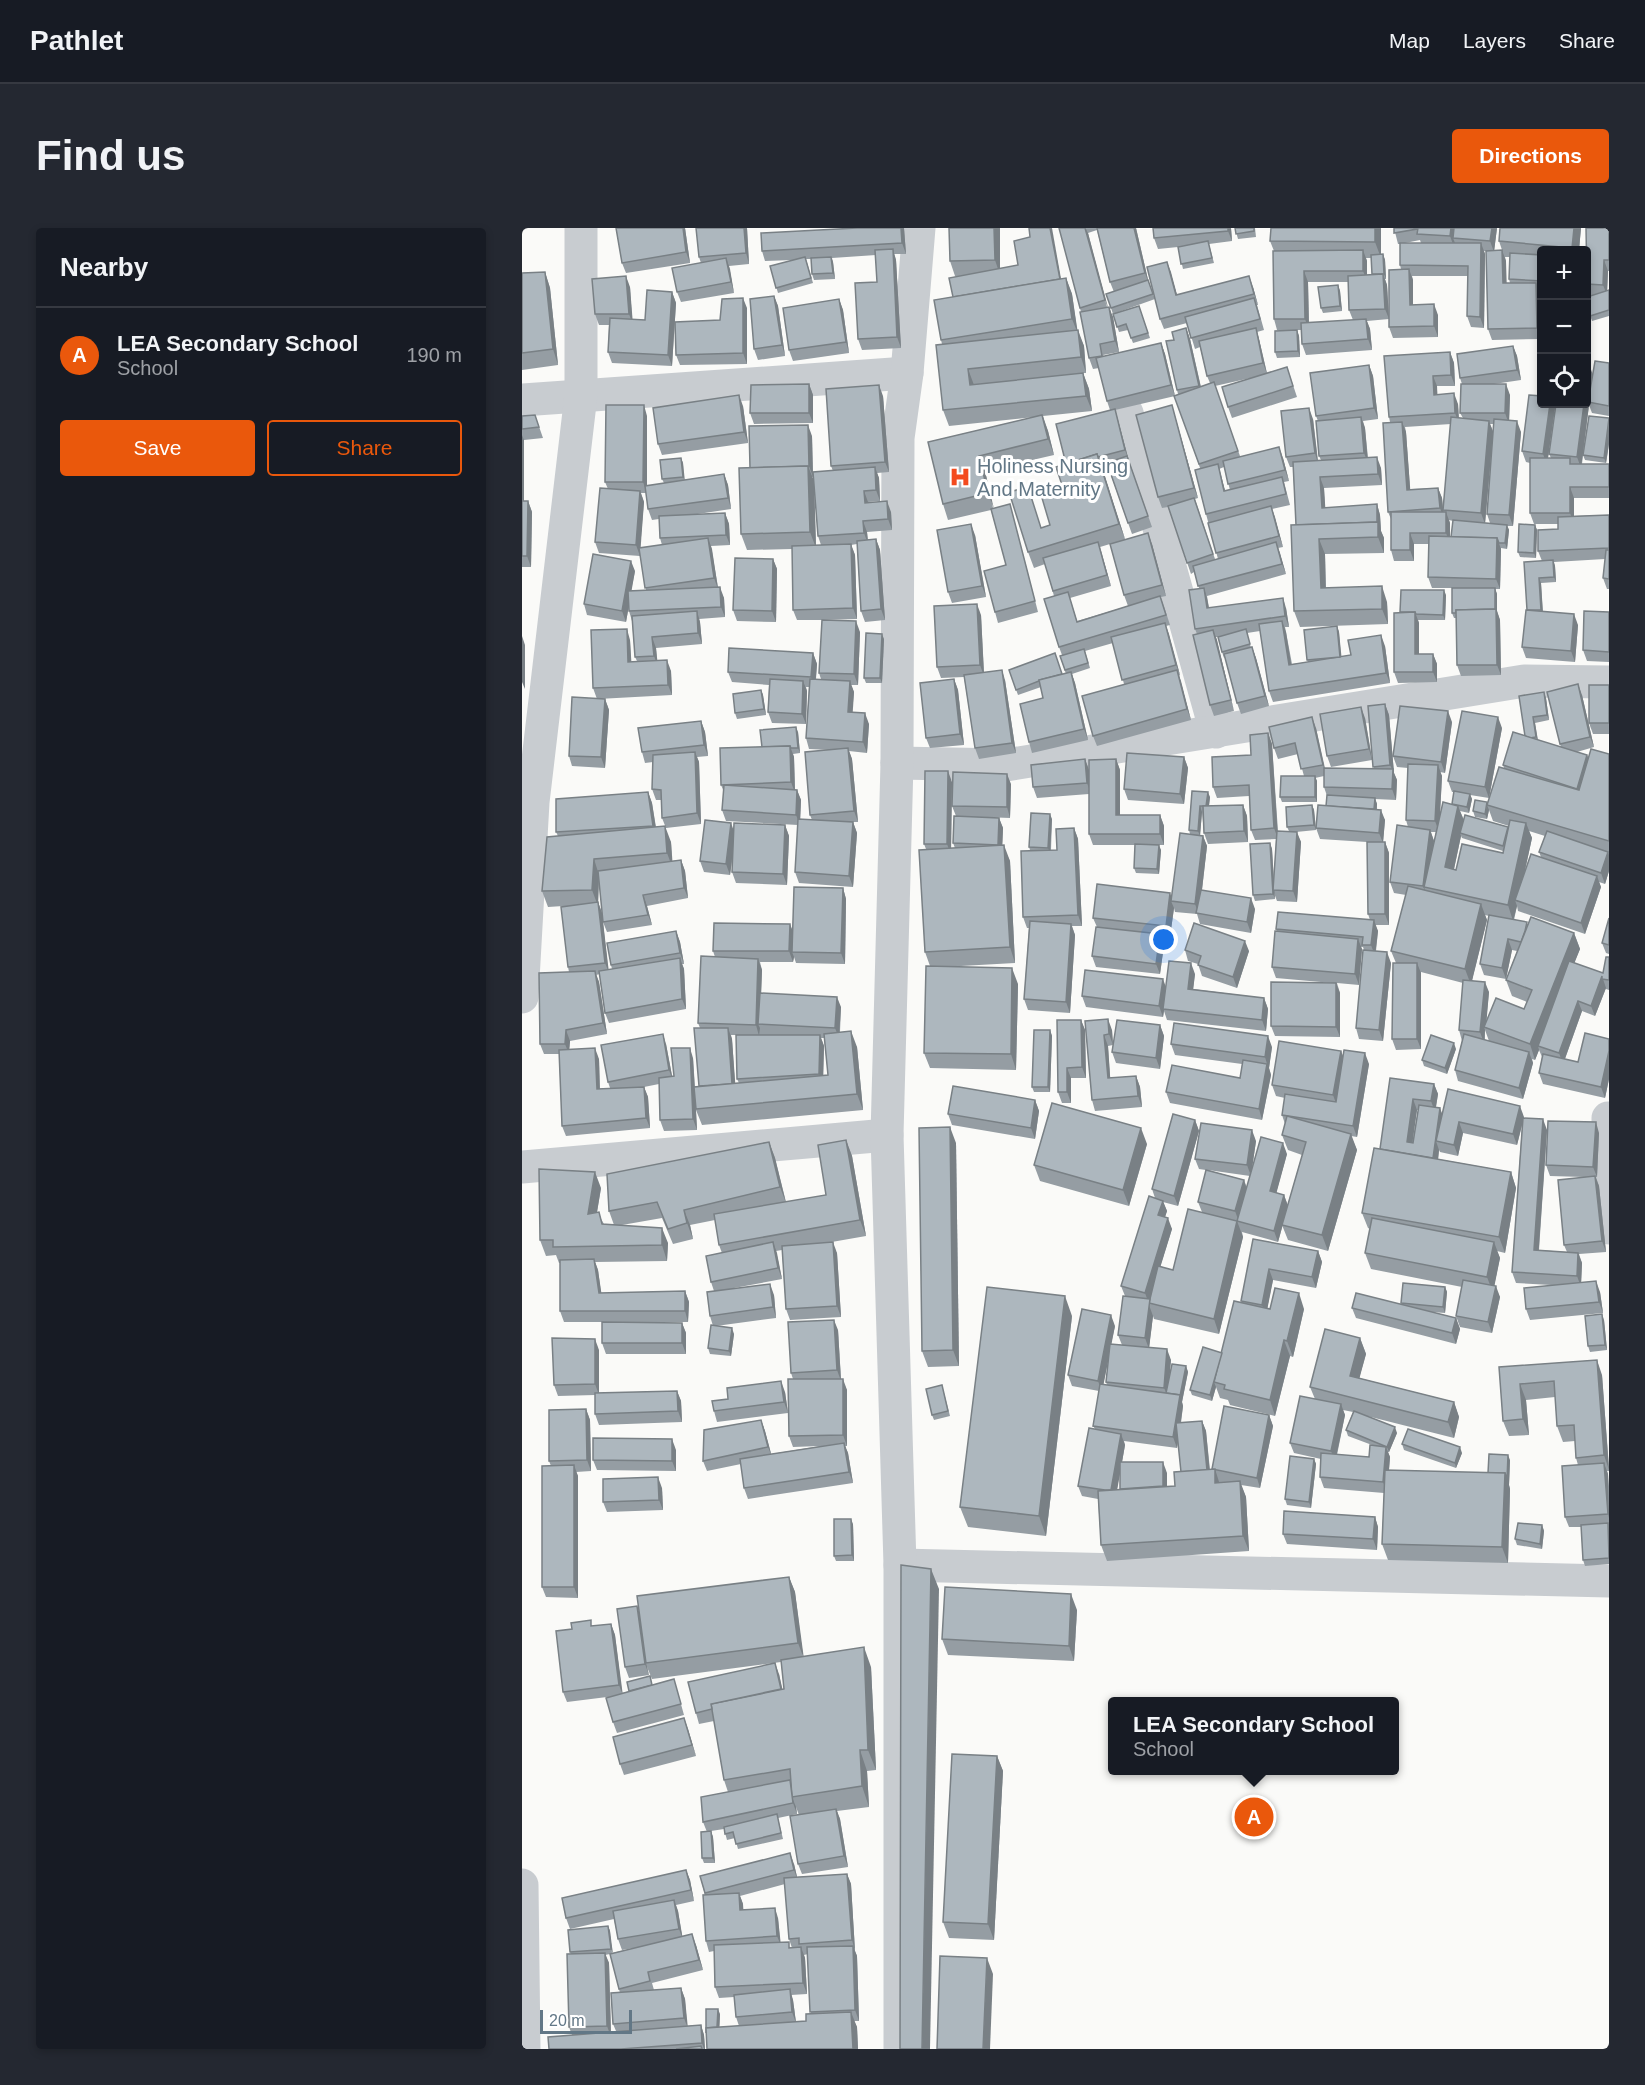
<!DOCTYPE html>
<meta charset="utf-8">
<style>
:root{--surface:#171b24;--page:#242831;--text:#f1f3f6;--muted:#9ea1a6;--line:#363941;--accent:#ea580c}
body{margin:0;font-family:Helvetica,sans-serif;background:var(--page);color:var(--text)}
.controls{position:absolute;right:18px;top:18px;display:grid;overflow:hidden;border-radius:6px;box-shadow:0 3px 9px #0003}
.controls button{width:54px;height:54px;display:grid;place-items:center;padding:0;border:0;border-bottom:2px solid var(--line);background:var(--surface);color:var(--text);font:30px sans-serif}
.scale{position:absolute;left:18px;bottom:15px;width:92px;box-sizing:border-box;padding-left:6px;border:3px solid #627786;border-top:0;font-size:16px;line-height:21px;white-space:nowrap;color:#627786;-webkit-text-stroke:4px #fff;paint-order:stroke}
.you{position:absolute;left:642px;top:712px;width:21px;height:21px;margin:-15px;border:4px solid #fff;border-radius:50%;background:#1a73e8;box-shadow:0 0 0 9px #1a73e833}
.badge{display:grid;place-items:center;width:39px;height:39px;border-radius:50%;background:var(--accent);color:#fff;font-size:20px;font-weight:700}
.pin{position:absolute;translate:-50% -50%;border:3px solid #fff;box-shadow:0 2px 6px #0006}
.popup{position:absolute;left:586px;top:1469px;width:291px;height:78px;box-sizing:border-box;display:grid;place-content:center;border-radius:6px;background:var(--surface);filter:drop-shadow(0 2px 4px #0005);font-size:20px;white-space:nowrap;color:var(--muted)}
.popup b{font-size:22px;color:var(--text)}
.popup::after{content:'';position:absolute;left:50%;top:100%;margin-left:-12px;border:12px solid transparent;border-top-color:var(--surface)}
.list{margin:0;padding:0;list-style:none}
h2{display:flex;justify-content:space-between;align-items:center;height:78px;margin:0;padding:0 24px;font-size:26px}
h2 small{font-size:20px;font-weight:400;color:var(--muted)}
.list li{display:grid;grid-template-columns:39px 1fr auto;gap:18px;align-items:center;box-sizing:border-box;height:96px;padding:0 24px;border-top:2px solid var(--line)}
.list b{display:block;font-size:22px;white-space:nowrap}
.list p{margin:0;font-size:20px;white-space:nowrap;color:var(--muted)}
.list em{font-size:20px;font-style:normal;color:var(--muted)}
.actions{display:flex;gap:12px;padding:18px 24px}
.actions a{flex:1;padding:14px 0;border:2px solid var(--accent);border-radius:6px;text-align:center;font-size:21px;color:var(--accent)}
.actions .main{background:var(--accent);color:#fff}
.icon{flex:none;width:33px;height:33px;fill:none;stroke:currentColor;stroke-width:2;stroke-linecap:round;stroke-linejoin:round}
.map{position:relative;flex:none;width:1087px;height:1821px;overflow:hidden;border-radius:6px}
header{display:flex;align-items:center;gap:36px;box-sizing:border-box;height:84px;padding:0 30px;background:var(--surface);border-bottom:2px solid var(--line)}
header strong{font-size:28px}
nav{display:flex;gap:33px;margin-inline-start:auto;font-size:21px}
.intro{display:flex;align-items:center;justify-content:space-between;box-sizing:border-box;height:144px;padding:0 36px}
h1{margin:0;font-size:42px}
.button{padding:15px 27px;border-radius:6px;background:var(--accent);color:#fff;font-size:21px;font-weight:700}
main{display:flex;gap:36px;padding:0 36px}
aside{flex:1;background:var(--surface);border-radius:6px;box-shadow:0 3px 9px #0003}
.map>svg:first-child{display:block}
</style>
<header>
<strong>Pathlet</strong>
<nav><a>Map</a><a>Layers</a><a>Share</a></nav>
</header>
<div class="intro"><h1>Find us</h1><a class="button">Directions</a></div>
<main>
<aside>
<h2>Nearby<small></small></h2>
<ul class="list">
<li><span class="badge">A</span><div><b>LEA Secondary School</b><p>School</p></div><em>190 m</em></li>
</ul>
<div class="actions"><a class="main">Save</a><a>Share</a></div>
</aside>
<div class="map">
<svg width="1087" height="1821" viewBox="0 0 1087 1821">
<rect width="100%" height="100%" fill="#fafaf8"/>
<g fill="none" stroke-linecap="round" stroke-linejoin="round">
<g stroke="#c8ccd0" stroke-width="33">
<path d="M0,172l385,-27"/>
<path d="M605,185l89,319"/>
<path d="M375,535l109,2 518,-84 85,1"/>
<path d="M0,769l11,-195 48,-407v-167"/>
<path d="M1086,890l1,110"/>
<path d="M0,939l365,-32"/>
<path d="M378,1337l709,16"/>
<path d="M0,1657l2,164"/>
<path d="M378,1821v-484l-13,-430 10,-372 1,-325 9,-65 12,-145"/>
</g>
</g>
<g fill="#959da3" fill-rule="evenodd">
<path d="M94,0h69l5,35 -64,10 -4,-10z"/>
<path d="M225,0l2,36 -20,2 5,27 -53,9 -4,-10 24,-29 -2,-6z"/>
<path d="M335,0h47l2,26h-12l2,6 5,88 -39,2 -4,-11 19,-57 -1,-27 -44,3 1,4 2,17 -21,1 -2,-6 -1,-15h-5l7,24 -35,10 -8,-27 23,-6 -28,1 -3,-10z"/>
<path d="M478,0v40l61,11 5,-1 6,16 5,36 7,16 2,27h-3l6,16 3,22 -49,5 5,15 6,24 -69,16 8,37 20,7 25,97 -40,11 -3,-11 11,-47 -15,-55 -43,10 -5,-16 -15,-62 106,-25 -85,9 -6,-16 -1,-66 -1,-4 17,-64h-3l-5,-15z"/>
<path d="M537,0h77l13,56 6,15 -42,15 -2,-6 3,-16 -4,-10 -13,-52 -9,3 19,74 6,10 6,35 -16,3 1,1 57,-13 4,11 10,42 3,-2 -1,-4 -3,-50 12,-12 4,11 11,48 9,-4 -3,-7 -7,-29 -5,2 -8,-26 -23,6 -4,-10 7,-57 10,33 76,-8 5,18h-1l7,25 -7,2 2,7 8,34 20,-6 10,30 -65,21 -4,-11 27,-30 -40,9 25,70 43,2 6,23 -5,1 6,23 -18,4 11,38 -5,1 8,26 -79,22 2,12h77l3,19h-4l1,5 6,32 16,-2 -1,-2 30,-34 2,6 2,25 10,-2 34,-9 5,37 -117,19 -4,-11 -9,-60 -13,2 4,15 1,-1 4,11 13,48 -28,8 -4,-11 -12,-46 -1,1 -2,-6 -4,-15h-2l18,74 -20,5 -4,-11 -13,-71 -2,-5 4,-41 -5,-16 -3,2 -23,-67 -6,1 -4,-11 14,-92 3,11 23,82 -3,1 20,60h3l-12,-45 -6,-46 -25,-72 -60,14 3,10 11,41 23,66 -20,7 -24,-67 -6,1 23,71 27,5 14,52 -5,1 9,28 -4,1 14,49 -1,1 12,44 -94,26 -4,-10 31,-52 -11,-41 -28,8 5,17 -18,6 3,9 13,57 -56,13 -3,-11 14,-44 -2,-11 -23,8 -9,-25 46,-17 7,21h4l-6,-18 2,-1 -3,-8 -5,-51 -9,-32 -11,4 -6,-16v-65l13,41 9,-3 14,-34 2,-28 44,-53 -3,-9 -8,-33 -6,1 -4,-11 -8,-46zM702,239l6,23 -5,1 -6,-22zM588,316l14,51 4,11 -51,15 -7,-23 41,-12 -11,-39z"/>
<path d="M709,0l1,13 -23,3 5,19 -31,6 -5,-22 -20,2 -4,-11z"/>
<path d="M713,0h20l1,9 -18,2z"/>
<path d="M859,0v26h2l2,6 1,19h-1l2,6 2,34 -22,2 3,8 2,21 -66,5 -4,-11 -1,-14h-24l-3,-11v-68l-4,-10zM844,30h5l1,16 -5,1v-14zM786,54h40l1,28 4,10 -44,3z"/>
<path d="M872,0h103l-3,23 8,-1 -3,-9 82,-13 -2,22h-37v42l-3,-1 2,48 -49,1 -4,-11 -2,-78h-2l1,3 -1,74 -13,-1 -4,-11 1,-40h-56l1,4v25l25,10v22l-45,1 -4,-11 12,-58 -1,-4v-21h-2zM898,12l1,3h-16zM983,29h5l-1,22 1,4h-4v-22z"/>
<path d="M1087,0v43h-1l-1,19h2v26l-17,5 -5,-14 7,-12h-5l-2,-6v-39z"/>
<path d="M23,44l5,16 8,77 -36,5v-97z"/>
<path d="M816,57l2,6 2,20 -19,2 -2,-5z"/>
<path d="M108,59l2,32 13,1 27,-28 4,11 -4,63 -60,-3 -4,-11 1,-27h-10l-4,-11z"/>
<path d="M252,68l4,10 7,50 -27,4 -4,-11z"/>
<path d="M317,71l4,11 6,43 -56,8 -4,-11z"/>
<path d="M617,78l11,32 -17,5 -5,-13 -9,2 -6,-18z"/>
<path d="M225,80v56l-67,1 -4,-10z"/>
<path d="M775,102l2,6 1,21 -23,1 -2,-6z"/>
<path d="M991,118l4,10 4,24 -27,4 16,11 -1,25 12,12 -8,94h-6l2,4 -2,19 -6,-1 -1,41h-5l2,5v17l3,9 1,55 -40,1 -4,-11 -1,-47h-2l-2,-5v-25h-20l-4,-11 1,-33h-15v17h-20l-3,-11v-31l-3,-7 2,-90 -1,-5 61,-65 4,11 1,23h-18v9l21,9 1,14h4l-3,-5 2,-29 -2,-6zM929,196l-8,84 -1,-10 -4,-10 -28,1 -4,-57 -1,-5zM968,196h4l-1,7zM971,210l-6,76 3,9h-5zM927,292l4,1 -2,16h-1v-14z"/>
<path d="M1087,135v53l-17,-3 -3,-8 -7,59h27v34h-35v18l35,-1v74h-2l-4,-11 2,-19 -51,3 1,4 1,16 -15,1 2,29 35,13 -3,37 -49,-4 -4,-11 5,-37 15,-49 -4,-10 20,-22v-5h-24l-4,-11v-50l-4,-1 -4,-11 20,-47h11l2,4 -7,50h3l-2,-4 44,-80z"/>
<path d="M847,137l4,11 5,43 -15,2 2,7 3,30 13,10 1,17 -58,3 1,20 52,-4 3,11 1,16 3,7v15l-59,1 1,34 61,14 1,22 -88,3 -6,-16 2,-86 -3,-58h-3l-4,-10 27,-38 5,41h3l-2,-4 -1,-35 -2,-5z"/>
<path d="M287,156l4,11v28l-59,1 -4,-11z"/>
<path d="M361,168l6,76 -12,1 2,5 1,23 -12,1v1l23,9 1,18 -25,2 1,8 8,-1 4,11 5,70 -20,2 -4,-11 -4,-67 -6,1 4,10 2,64 -34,1 37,12 -2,53h-7l3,7 -2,21 17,11 -2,29 -18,-2 3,8 6,63h-5l4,11 -4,54 -54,-4 -4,-11 3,-47 -72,-4 -4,-11 2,-18 -3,-7 41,-38 36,-15 2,21 -7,1 1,3 1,33h2l4,10 -1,19 12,1 -2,-5 19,-65 -20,-1 -3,-11 3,-51h-3l1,4 -1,33 -34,-1 -4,-11 1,-27 -37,-3 -4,-10 85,-19 4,11 -1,15h5l-2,-6 3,-53h-25l-4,-10 -1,-61 -45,1 -6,-16 9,-66 62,-32 1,41h-1l2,4 19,-10 -2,-5zM292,253l4,55 3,9h-5z"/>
<path d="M221,178l5,37 -86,12 -4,-11z"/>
<path d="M13,187l8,23 -19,2v61h4l4,11 -1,55h-9v-151z"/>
<path d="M125,188v70l17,-3 -2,-4 19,-21 2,5 1,17 40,-6 4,11 3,24 -40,6 34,-2 4,11 1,21 -19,1 7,41 6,11 1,19 -26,2 1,3 2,22 -46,4 1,12 14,11 1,24 -74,4h7l4,11 -4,58 -33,-2 -3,-10 28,-57 -4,-11 37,-48 1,22 6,-1 -2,-4 -3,-36 -3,-10v-6l-3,17 -39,-7 -3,-11 51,-33 -4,20 15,-1 -6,-38v4l-41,-3 -4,-11 13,-53 -3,-7zM119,265h5l2,16 4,11 7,-1 1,19 2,7 -22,3 4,-46z"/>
<path d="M1087,190v26l-3,19 -21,-3 -2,-5z"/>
<path d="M1013,297l2,5 -1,28 -16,-1 -2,-5z"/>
<path d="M453,307l11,62 -34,6 -4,-11z"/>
<path d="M251,331l4,10 -1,53 -39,-1 -4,-11z"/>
<path d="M924,367l-1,25h-27l1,3v31h14l4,10v18l-39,1 -4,-11 6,-60z"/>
<path d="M1087,384v50l-22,-1 -4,-11z"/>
<path d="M459,387l3,57 21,8 11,73 -37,6 -4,-11 -11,-71 -23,1 -4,-11z"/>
<path d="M362,411l-2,44h-16l-2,-5z"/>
<path d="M432,451l4,11 6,55 -34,3 -4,-10z"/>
<path d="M1087,457v49h-16l-4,-11z"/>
<path d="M239,462l2,5 3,20 -29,4 -2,-6z"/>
<path d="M1060,467l12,52 -17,5 10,3 2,4 20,-5v117l-4,13 -6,-2 2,5 -16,47 -67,-23 -1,-5 -3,14 14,4 46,9 6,16 -6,14 29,10 6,-16v33l-3,-1v-1l-11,28 -13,-5 -17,48 13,3 31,-23v40l-4,19 -62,-14 -4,-11 3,-16 -3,-7 -4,10 -3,-1 1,4 -10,36 -65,-18 -3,-11 7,-29 -3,-11 4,-47 -42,-11v77l-25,1 -4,-11 4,-76 -5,-12 15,-56 -12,-2 -4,-11 18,-55 -2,-7 2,-52 -11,-1 -4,-11 59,-34 -7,51 -5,-1 2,4 -2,39 12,-11 2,-12h-2l-4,-11 54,-53 -13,70 -19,-3 2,4 -3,14 -9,-2 4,9 44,7 1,-1 -16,-5 -4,-11 -2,9 -12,-2 -2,-6 15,-8 16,-35 -1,-3 22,-29 -6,-40 27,2 3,22 -14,3 3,17 23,7 -1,-3zM1007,603l16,5 -6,16 2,5 -17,18 8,-37zM909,604h5l-2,9zM939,608l1,2 41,13v2l-47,17 -2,-1zM963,687l4,1 -9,48 4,11 22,4 6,-29 5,1 -11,29 6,16 15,6 -3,7 -38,13 3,-30 -17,-12 15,-60zM963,802l4,11 -4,-1z"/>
<path d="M863,476l4,11 5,58 3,7 -1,20 -21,-1 2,5v5l8,11 -2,22h2l4,11v72h-14l3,6 -2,20 15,12 -8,78 -24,-2 -3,-11 8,-78 -1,-3h-2l1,2 -3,36 -22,-2 3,10v44l-65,-1 -4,-10 61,-43 -56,-5 -4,-11 5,-35 -1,-3 94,-9 -2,-6 -1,-72 -47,-3 -4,-11 10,-22 1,-10 -3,-9v-11l-9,2 2,3v21h-35l-2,-5 24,-21 -6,-22 -20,5 -4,-11 42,-20 9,40 49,1 -2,-9 -41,7 -4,-11 38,-38 7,40z"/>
<path d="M179,493l4,11 3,24 -11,1 2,5 2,62 -35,4 -4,-10v-18h-6l-4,-11 1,-27 -8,1 -3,-11z"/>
<path d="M746,505l4,11 6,87h11l-2,-4 25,-22 2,5 2,20 -20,2 5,10 -4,60 -20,-1 -3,-8 1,6 -20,2 -2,-6 17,-52 2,6 2,35 2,-45 -21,1 -4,-10 -2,-34 -32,2 -4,-11 38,-32z"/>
<path d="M662,529l4,11 -4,36 -56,-4 -4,-11z"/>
<path d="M563,531l4,11 27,-11 4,11v45h40l4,11v19h-9l6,5 -2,24 -23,-1 -2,-5 1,-23h-42l-4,-11v-40l-52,4 -4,-11z"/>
<path d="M430,554l-1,66h4l-2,-5 3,-27 -4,-10 59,-22 -1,34 -26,-1 15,1 4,10 -1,17 8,16 5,102 -72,4 75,17 -2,86 -86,-2 -6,-15 6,-87 -5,-14 1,-103 -2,-5z"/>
<path d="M670,563l18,6 -1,9 34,-1 4,11 1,26 -40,2 -4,-11 -2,-21 -2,23 3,1 4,10 -5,44 53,19 -4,24 -51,-9 -3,-10 -22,-2 -1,-4 -4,29 -9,-1 3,9 -4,29 -64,-7 -4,-11 5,-29 -4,-9 79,-21 18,-63 -1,-4z"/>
<path d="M126,564l4,11 4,24 15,15 1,19 9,-1 4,11 3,27 -41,8 5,19 -45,7 -4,-10 5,47h4l-1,-4 65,-34 4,11 4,22h-2l2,5 2,40 -77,14 -4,-10 -5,-39 -4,1 3,7 8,52 -37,7 -1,8 30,10 1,30 10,-1 -2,-6 58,-38 6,32h2l19,-18 2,29h4l1,-59 -2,-5 17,-66 -2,-6 77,-27 2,7 51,-43 3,11 -1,65 -49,-1 -2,-6 -1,5h-33l2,8 -1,23 80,14 -1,25 17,15 6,63 -161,15 -6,-15 1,20 -33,1 -4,-11 -1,-36 -15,3 4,10 2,31 -84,8 -4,-10 -3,-72h-15l-4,-10 29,-72 -1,-5 -5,-61 -15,1 -6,-16 16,-55 -2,-4zM77,650l3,35 -4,-11zM209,807h13l-7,44 2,4 -4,1 -3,-45zM299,810h3l4,37 -5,1 1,-30z"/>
<path d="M530,591l-1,31h6l17,-22 4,11 4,87h-10l3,9 -5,78 -42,-3 -4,-11 5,-71h-2l-4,-11 7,-67 -1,-3z"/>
<path d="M263,597l4,11 -2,49 -51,-2 -4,-11 1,-17 -3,20 -26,-3 -4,-11 34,-31z"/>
<path d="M1087,690v36l-3,-1 -4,-10z"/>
<path d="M663,722l64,1 -12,37 -35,-12 -4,-12 -10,-3z"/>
<path d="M673,746l-2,15 71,9 4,11 -2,22 -99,-11 -3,-9 -1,6 -77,-10 -4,-11 84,-8z"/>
<path d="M559,792l4,10 1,48h-15v25h-9l-4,-11z"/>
<path d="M563,793l27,9 1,15 47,-20 4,11 -4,33 -44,-6 -4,-11 1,-7 -5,1 2,32 26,-2 4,11 2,20 -47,4 -3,-11z"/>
<path d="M528,802l2,6 -2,56h-16l-2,-5z"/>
<path d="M649,816l101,3 -3,21 2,7 -9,45 -92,-17 -4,-11 74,-14 2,-14 -67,-9z"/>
<path d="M934,821l-9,25 -23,-8 -2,-6z"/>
<path d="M819,823l2,6 26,7 -12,73 -6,-1 6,14 -29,101 -40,-11 -6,-15 20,-70 -14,-5 -6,-15 3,-11 -3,-9 3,-17 -9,-2 -4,-11z"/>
<path d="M868,850l44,6 4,10 -2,13 4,1 2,7 82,2v1l23,12 -8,120 28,2 -3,-7 20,-68 -34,-1 -4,-11 53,-32 -2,44h-1l3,9 7,66 -27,2 3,9 -1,19 19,10 3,21 -73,7 -4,-11 25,-24 -35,-2 -4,-11 10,-147 -5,20 -54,-12 -5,23 -18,-4 -1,-2 -1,9 73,13 5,16 -11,65 -8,-2 3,7 -6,28 6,11 -8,36 -32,-6 -4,-11 6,-29 -91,-18 -6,-16 5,-24 -2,-1 -6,-15 18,-64zM895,882h1l-6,33z"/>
<path d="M513,872l4,11 -4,28 -83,-14 -4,-11z"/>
<path d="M673,892l4,11 -21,75 -15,-4 4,9 -2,6 7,12 -12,38 13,3 29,-58 -4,-10 8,-32 -7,-1 -4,-10 61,-18 -4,27 35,-14 -11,39 8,2 4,11 -10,36 -36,-10 1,5 -24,97 -65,-15 -1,-3 -4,31 22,13 -2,17 17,-11 2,6 -6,30 1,4 -2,17 21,-2 4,10 4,39h2l57,-55 4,11 -13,62 -19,-3 5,12 3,54 -142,10 -6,-16 -3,-46 -16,-3 -4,-10 17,-57 -2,-3 6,-35 -27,-5 -4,-11 47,-49 -4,18 11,1 -4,-10 7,-39 -4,-10 34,-88 -3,-9zM686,942l42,6 -3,12 -3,-8zM586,1133l-2,21 1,3h-4zM602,1213l53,7 1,-6 3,30 -6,14h-8v-13l-45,-11 3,-17zM598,1243v18h-3z"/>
<path d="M324,912l6,16 14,80 -40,7 11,10 4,64 -51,3 -4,-11 -4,-59 -6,1 6,28 -48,9 40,7 2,23 -60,8 18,8 -3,22 -21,-2 -2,-6 5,-22 -3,-10 4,-25 -3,-9 11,-29 -3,-8 -4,-25 -25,5 3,14 -20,5 -11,-26 -40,7 46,18 -1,18 -72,1 3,8 3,23 84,-2 4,11 -1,20h-124l-4,-11v-48h-1l-3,-8 -10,1 -6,-16 61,-52 -4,24 7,12 10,1 -5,-14 160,-69 6,16 11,44 40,-7z"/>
<path d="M434,915l3,223 -31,1 -6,-16z"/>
<path d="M625,916l-18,62 -89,-25 -6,-16z"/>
<path d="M731,1011l65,12 4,11 -6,26 -43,-8 -6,28 37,1 -11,48 -3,-1 -15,60 -45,-11 -2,-5 -8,-2 -4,-11 -4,14 -20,-6 -2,-5 32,-37 20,-51 -1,-1z"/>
<path d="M923,1059l2,5 -2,21 -13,-1 24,6 4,11 -4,15 -100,-26 -4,-10 49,-4z"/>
<path d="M550,1088l-26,220 -78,-9 -8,-20z"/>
<path d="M1082,1092l3,30 -17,2 -2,-6z"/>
<path d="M160,1095l4,10v21h-80l-4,-11z"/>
<path d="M316,1102l3,49 6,11v56h-2l3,7 5,30 -105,16 -4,-11 -3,-24 -34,7 -4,-10 58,-41 4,11 6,23 49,-8 -27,1 -4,-11 4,-57 -2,-6z"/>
<path d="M838,1110l6,16 -7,24 95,24 5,15 -5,21 -91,-23 34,18 -8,19h-1l2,5 -1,13 99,3 22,-13 -1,25 1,4 -2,74 -120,-3 -6,-16 2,-51 -60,-5 -4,-11 1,-18 -27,-6 -4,-10 25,-44 -5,-12zM821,1182l10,2 -7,18 2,6 24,9 -3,12 -32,-2 8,-40z"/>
<path d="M77,1122v43l78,-2 4,10 1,21 -83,3 -4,-11v-19l-37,1 -4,-11z"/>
<path d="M977,1139l103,8 7,92v4h-2l1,3 1,12v78l-24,2 -2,-6 -2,-33h-12l-4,-10 13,-52 -2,-7 -1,-17 -12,1 -6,-16 -2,-29 -29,3 3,35 -20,1 -6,-15z"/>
<path d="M420,1157l8,31 -16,4 -2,-5z"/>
<path d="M263,1164l3,21 -71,9 -3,-11 14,-12z"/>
<path d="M64,1181l4,11 1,51 -15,1 2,4v122l-32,-1 -4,-10 9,-121 -2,-5z"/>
<path d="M880,1216l60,9 -6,15 -52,-18z"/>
<path d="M154,1222v21l-79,-1 -4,-10z"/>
<path d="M792,1231l2,5 -5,44 -24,-3 -2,-6z"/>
<path d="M140,1260l1,22 -56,2 -4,-10z"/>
<path d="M853,1289l3,10 -1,23 -90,-6 -4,-10z"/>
<path d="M331,1296l1,37h-18l-2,-5z"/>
<path d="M1020,1297l2,6 -2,18 -25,-4 -2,-6z"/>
<path d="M267,1349l6,15 8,65 68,10 5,103 -9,1 2,36 -32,4 3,8 8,48 -46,7 -4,-10 1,-49 -3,-8 1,7 -19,4 5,21 -45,10 -3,-11 -8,2 -3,-11 -13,2 2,6 2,26h-11l-2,-5 5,-26 -4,-10 25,-30 -4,-12 -10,-59 -15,3 -3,-11 83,-39 3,15h2l-3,-27 -129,17 -5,-12 2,8 -20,3 -4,-11 15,-54z"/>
<path d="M555,1382l-3,51 -126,-6 -6,-16z"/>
<path d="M89,1396l4,11 7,58 31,-8 24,5 7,25 -67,18 -4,-11 -6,-25 -40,5 -4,-10 30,-66z"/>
<path d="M162,1490l12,38 -72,19 -4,-11z"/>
<path d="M475,1528l6,15 -9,169 -45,-2 -6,-16z"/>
<path d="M272,1636l3,13 50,-3 4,10 4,67 2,5 2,65h-5l3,6 1,22h-151l-1,-16 14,-19 -1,13 20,-1 -3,-9 -2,-20 -15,1 -4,-11 -1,-36 -5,1 -3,-11 -1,-46 -5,-19zM263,1656l4,55 3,9 -12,-6 -2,-24 -35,-8v-6l-3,-8zM286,1726l3,60 -5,7 -10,1 -3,-22 -2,-5 16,-1 -2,-36 -1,-3z"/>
<path d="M164,1642l4,10 4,21 -18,4 2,6 4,25 14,9 7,25 -51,13 2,7 27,-2 4,11 2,27 14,-1 3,10 1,14h-156l23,-14 -3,-8 2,-73 -1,-2 38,-26 2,5 2,22 22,-5 -12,2 -4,-11 -4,-20 -44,10 -4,-11zM88,1726l10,39 -7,31 3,7 -5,1 -2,-69 -4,-8z"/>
</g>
<g fill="#798085">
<path d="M161,0h2l5,35 -4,-11z"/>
<path d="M222,0h3l2,36 -3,-11z"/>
<path d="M379,0h3l2,26 -4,-11z"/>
<path d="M472,0h6v47l-5,-15z"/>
<path d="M528,0h2l11,62 -3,-11z"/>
<path d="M563,0l3,5 21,78 -4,-11z"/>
<path d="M612,0h2l13,56 -4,-11z"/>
<path d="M706,0h3l1,13 -4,-10z"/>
<path d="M853,0h6v30l-6,-16z"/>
<path d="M929,0h5l-3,10 2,5 -1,4 -4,-11z"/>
<path d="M970,0h5l-3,24 -4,-11z"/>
<path d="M1052,0h7l-2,22h-6l-1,-2z"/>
<path d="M959,15l4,11 -1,74 -4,-11z"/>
<path d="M371,21l3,11 5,88 -4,-11z"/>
<path d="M841,22l4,11v20l-4,-10z"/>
<path d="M980,22l4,11 1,33 -4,-11z"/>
<path d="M861,26l2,6 1,19 -2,-5z"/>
<path d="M309,29l2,5 2,17 -2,-6z"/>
<path d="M204,30l4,11 4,24 -3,-11z"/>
<path d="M1082,32l4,11 -1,24 -4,-10z"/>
<path d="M645,34l4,10 9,34 -4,-11z"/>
<path d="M887,41l4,11v36l-3,-11z"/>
<path d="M782,43l4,11 1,48 -4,-11z"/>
<path d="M23,44l5,16 8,77 -5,-16z"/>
<path d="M861,46l4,11 2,34 -4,-10z"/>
<path d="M104,48l4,11 3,38 -4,-11z"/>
<path d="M727,48l4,11 5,18 -4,-11z"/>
<path d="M544,50l6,16 6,40 -6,-15z"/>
<path d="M1014,55l4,11 1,45 -4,-11z"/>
<path d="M816,57l2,6 2,20 -2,-5z"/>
<path d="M150,64l4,11 -4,63 -4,-11z"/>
<path d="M252,68l4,10 7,50 -3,-11z"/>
<path d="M221,70l4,10v56l-4,-11z"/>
<path d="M317,71l4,11 6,43 -3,-11z"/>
<path d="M912,76l4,11v22l-4,-11z"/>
<path d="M587,79l4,10 6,35 -4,-11z"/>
<path d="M844,91l4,10 2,21 -4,-11z"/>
<path d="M664,100l4,11 13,58 -4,-11z"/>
<path d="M734,100l3,11 8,35 -4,-11z"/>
<path d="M556,102l6,16 2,27 -5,-16z"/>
<path d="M775,102l2,6 1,21 -2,-6z"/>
<path d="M639,115l4,11 10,42 -4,-11z"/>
<path d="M991,118l4,10 4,24 -4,-10z"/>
<path d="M928,124l4,11 1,23 -4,-11z"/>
<path d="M1067,136l4,11 -5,27 1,3 -8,63 -4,-11 7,-53h3v-19z"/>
<path d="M847,137l4,11 5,43 -4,-11z"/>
<path d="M446,141l6,16h-4z"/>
<path d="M561,145l6,16 3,22 -6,-15z"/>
<path d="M911,148l4,10 1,20 -4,-11z"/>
<path d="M287,156l4,11v28l-4,-10z"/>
<path d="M984,156l4,11 -1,29 -4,-11z"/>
<path d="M357,157l4,11 6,76 -4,-10z"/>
<path d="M932,165l4,11 1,20 -4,-11z"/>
<path d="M217,167l4,11 5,37 -4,-11z"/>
<path d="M1028,176h3l2,4 -8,57 -4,-11z"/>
<path d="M122,177l3,11v77l-4,-11z"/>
<path d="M650,177l3,11 23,82 -4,-10z"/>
<path d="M787,180l4,11 5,45 -3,-11z"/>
<path d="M593,181l3,11 11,41 -4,-11z"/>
<path d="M520,187l6,16 6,24 -6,-16z"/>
<path d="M839,189l4,11 3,35 -4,-10z"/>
<path d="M967,193l4,11 -8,92 -4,-11z"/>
<path d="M995,193l4,11 -8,94 -4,-11z"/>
<path d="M880,194l4,10 5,68 -4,-10z"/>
<path d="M1087,196v20l-3,19 -2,-5z"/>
<path d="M286,197l4,11 1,41 -4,-11z"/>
<path d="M0,207l2,5v65l-2,-6z"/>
<path d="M757,219l4,11 6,23 -4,-11z"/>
<path d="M575,226l6,16 22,69 -6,-15z"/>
<path d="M457,228l6,15 9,38 -6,-16z"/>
<path d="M855,229l4,11 1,17 -4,-11z"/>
<path d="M159,230l2,5 2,19 -2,-5z"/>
<path d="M696,236l3,11 7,27 -4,-11z"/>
<path d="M286,238l6,15 2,67 -6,-16z"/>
<path d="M353,239l4,11 1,23 -4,-11z"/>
<path d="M202,246l4,11 3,24 -3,-11z"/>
<path d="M798,249l4,11 2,30 -4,-10z"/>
<path d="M1048,259l4,11v26l-4,-11z"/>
<path d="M916,260l4,10 2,21 -4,-11z"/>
<path d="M118,263l4,11 -4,54 -4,-11z"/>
<path d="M342,263l4,11 1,12 -4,-11z"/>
<path d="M6,273l4,11 -1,55 -4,-11z"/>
<path d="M365,273l4,11 1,18 -4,-11z"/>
<path d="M855,276l3,11 1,16 3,7v15l-6,-16z"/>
<path d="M749,278l4,11 8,30 -4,-11z"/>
<path d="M924,284l4,11v21l-4,-11z"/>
<path d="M203,285l4,11 1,21 -4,-10z"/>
<path d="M341,293l4,11 1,12 -4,-11z"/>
<path d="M449,296l4,11 11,62 -4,-11z"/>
<path d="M985,297l2,5 -2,19 -2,-6z"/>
<path d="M1013,297l2,5 -1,28 -2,-5z"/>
<path d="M626,305l4,11 14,52 -4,-11z"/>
<path d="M888,305l4,11v17l-4,-11z"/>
<path d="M186,310l4,11 6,40 -4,-11z"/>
<path d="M975,310l4,11 -1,40 -4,-10z"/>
<path d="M354,311l4,11 5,70 -4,-11z"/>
<path d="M797,311l6,15 1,50 -5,-16z"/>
<path d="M576,314l3,10 10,34 -4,-11z"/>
<path d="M754,314l4,11 6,21 -4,-10z"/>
<path d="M329,316l4,11 2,64 -4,-11z"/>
<path d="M251,331l4,10 -1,53 -4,-11z"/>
<path d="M1031,332l2,6 1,16 -2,-5z"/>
<path d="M109,333l4,10 -9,51 -4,-11z"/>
<path d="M1017,350l2,5 2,33 -2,-6z"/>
<path d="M860,358l5,16 1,22 -6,-15z"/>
<path d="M198,359l4,11 1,19 -4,-10z"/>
<path d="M682,360l3,10 4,21 -4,-11z"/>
<path d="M973,360l2,6v17l3,9 1,55 -4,-10z"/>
<path d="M922,362l2,5 -1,25 -2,-5z"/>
<path d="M761,370l3,10 3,19 -4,-11z"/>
<path d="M455,376l4,11 3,61 -4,-11z"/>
<path d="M175,383l3,11 2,22 -4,-11z"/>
<path d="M893,384l4,11v41l-4,-10z"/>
<path d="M1052,386l4,11 -3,37 -4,-11z"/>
<path d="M334,393l4,11 -2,53 -4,-11z"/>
<path d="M760,393l4,11 7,44 -4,-11z"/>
<path d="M643,395l4,11 11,41 -4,-10z"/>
<path d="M815,398l2,6 3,30 -2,-5z"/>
<path d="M105,401l3,11 2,32 -4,-10z"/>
<path d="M691,402l4,10 17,71 -3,-11z"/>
<path d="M360,406l2,5 -2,44 -2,-5z"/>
<path d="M859,407l4,11 5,37 -4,-10z"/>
<path d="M0,408l3,9v44l-3,-7z"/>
<path d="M130,409l4,11 2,19 -4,-11z"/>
<path d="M730,419l4,11 13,48 -4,-10z"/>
<path d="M291,425l4,11 -2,24 -4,-11z"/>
<path d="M911,426l4,10v18l-4,-10z"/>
<path d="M145,432l4,11 1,24 -4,-10z"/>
<path d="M480,442l3,10 11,73 -4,-10z"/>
<path d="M655,442l4,11 10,39 -4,-11z"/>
<path d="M549,444l4,11 13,57 -4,-11z"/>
<path d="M432,451l4,11 6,55 -4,-11z"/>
<path d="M281,453l4,10 -1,33 -4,-10z"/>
<path d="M328,453l4,11 -2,31 -4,-11z"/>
<path d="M1056,456l4,11 12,52 -4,-10z"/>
<path d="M239,462l2,5 3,20 -2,-6z"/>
<path d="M1022,464l2,6 3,22 -2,-5z"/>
<path d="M83,471l4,11 -4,58 -4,-11z"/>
<path d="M863,476l4,11 5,58 3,7 -1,20 -4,-11 1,-18 -3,-6z"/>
<path d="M839,479l4,11 7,42 -3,-11z"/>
<path d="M926,483l4,11 -7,51 -4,-11z"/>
<path d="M343,485l4,11 -2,29 -4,-11z"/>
<path d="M790,489l4,11 10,47 -3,-10z"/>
<path d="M976,489l4,11 -13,70 -4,-11z"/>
<path d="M1011,489l2,6 3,19 -2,-5z"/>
<path d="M179,493l4,11 3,24 -4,-11z"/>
<path d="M274,499l2,5 2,21 -2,-5z"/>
<path d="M746,505l4,11 6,95 -4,-11z"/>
<path d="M268,518l4,11 1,36 -4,-11z"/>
<path d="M326,520l4,11 6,63 -4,-11z"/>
<path d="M173,524l4,10 2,62 -4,-11z"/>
<path d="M1065,527l4,11 -10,33 -4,-10z"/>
<path d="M662,529l4,11 -4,36 -4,-10z"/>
<path d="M563,531l4,11 2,24 -4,-11z"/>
<path d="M594,531l4,11v56l-4,-11z"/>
<path d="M916,537l4,11 -3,56 -4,-11z"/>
<path d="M426,543l4,11 -1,73 -4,-11z"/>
<path d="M485,546l4,10 -1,34 -3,-11z"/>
<path d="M793,548l2,5v21l-2,-5z"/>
<path d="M275,562l4,10 -1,25 -4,-10z"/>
<path d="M126,564l4,11 5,33 -4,-10z"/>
<path d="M686,564l2,5 -2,16 -2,-6z"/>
<path d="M948,566l2,5 -3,14 -2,-6z"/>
<path d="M853,570l2,6 -1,13 -2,-5z"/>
<path d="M721,577l4,11 1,26 -4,-11z"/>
<path d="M790,577l2,5 2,20 -2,-5z"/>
<path d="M965,577l2,5 -2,9 -2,-5z"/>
<path d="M678,578l2,6 -2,24 -2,-5z"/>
<path d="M936,578l6,15 -4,12 1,3 -10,47 -6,-16z"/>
<path d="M859,582l4,10 -2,23 -4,-10z"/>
<path d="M528,586l2,5 -2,34 -2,-5z"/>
<path d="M638,587l4,11v19l-4,-11z"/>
<path d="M477,590l4,10 -1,28 -4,-11z"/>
<path d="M331,594l4,11 -4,54 -4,-11z"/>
<path d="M209,595l4,11 -5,41 -4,-11z"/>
<path d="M1004,595l6,15 -14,64 -3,-2 2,6 -4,15 -5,-16z"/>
<path d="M263,597l4,11 -2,49 -4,-11z"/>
<path d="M143,598l6,16 2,27 -6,-16z"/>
<path d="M552,600l4,11 4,87 -4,-11z"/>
<path d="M908,602l4,11 -10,46 3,8v2l-4,-11z"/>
<path d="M775,604l4,10 -4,60 -4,-11z"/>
<path d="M681,608l4,10 -8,69 -4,-11z"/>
<path d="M863,614l4,11v72l-4,-11z"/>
<path d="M748,615l2,6 3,50 -2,-5z"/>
<path d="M482,617l6,16 5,102 -5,-16z"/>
<path d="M637,617l2,5 -2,24 -2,-5z"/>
<path d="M1086,624l1,3v16l-4,13 -4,-11z"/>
<path d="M72,631l5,16 -1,31 -6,-16z"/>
<path d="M159,632l4,11 3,27 -4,-10z"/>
<path d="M1075,648l4,11 -16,47 -4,-11z"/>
<path d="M321,660l3,11 -1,65 -4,-11z"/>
<path d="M648,665l3,8h-2l3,7 -4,29 -4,-11z"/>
<path d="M121,667l4,11 5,19 -4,-10z"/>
<path d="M729,670l4,11 -4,24 -4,-11z"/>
<path d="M76,674l4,11 7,60 -4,-10z"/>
<path d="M959,676l6,16 -16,65 -6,-16z"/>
<path d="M852,692l4,11 -3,25 -4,-11z"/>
<path d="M268,696l4,10 -2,18 2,5 -1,5 -4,-11z"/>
<path d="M549,696l4,11 -5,78 -4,-11z"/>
<path d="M154,703l4,11 4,22 -4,-11z"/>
<path d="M1052,705l6,16 -39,98 -3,-1 1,4 -4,10 -5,-16z"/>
<path d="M638,706l4,11 -4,29 -4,-10z"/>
<path d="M836,711l4,10 -3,36 -4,-11z"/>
<path d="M986,711l4,11 -6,29 -4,-11z"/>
<path d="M723,713l4,10 -12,37 -4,-11z"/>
<path d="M865,724l4,11 -8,78 -4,-11z"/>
<path d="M158,730l4,11 2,40 -4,-10z"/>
<path d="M236,731l4,11 -2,55 -2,-1 2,4 -1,8 -3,-11z"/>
<path d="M669,735l4,11 -3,25 -4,-10z"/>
<path d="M895,735l4,10v76l-4,-10z"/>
<path d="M490,740l6,16 -2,86 -5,-16z"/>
<path d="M73,743l4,11 8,52 -4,-11z"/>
<path d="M1080,748l4,12 -11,28 -4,-10z"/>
<path d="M641,751l4,11 -4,27 -4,-11z"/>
<path d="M963,754l4,10 -3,35h-2l1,3 -1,13 -4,-11z"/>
<path d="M814,755l4,10v44l-4,-10z"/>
<path d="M315,769l4,10 -2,31 -4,-10z"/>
<path d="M742,770l4,11 -2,22 -4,-11z"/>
<path d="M1056,773l4,10 -19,53 -4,-11z"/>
<path d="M586,791l4,11 1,15 -4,-11z"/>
<path d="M559,792l4,10 1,48 -4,-11z"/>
<path d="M638,797l4,11 -4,33 -4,-11z"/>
<path d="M206,800l4,11 4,55 -4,-10z"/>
<path d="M44,802l4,11 -1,13 -4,-10z"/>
<path d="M528,802l2,6 -2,56 -2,-5z"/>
<path d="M329,803l6,16 6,63 -6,-16z"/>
<path d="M141,806l3,10 7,37 -4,-11z"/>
<path d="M298,807l4,11 -1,39 -4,-11z"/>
<path d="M582,807l4,11 3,43 -3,-11z"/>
<path d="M746,808l4,11 -3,21 2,7 -9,45 -3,-11 8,-45 -2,-7z"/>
<path d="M932,815l2,6 -9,25 -2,-6z"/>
<path d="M73,820l4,11 1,41 -3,-11z"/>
<path d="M168,820l3,10 4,72 -4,-11z"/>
<path d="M819,823l4,10 -8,45 -4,-11z"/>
<path d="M1087,823v28l-4,19 -4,-11z"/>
<path d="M1007,824l4,11 -10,36 -4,-11z"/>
<path d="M843,825l4,11 -12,73 -4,-11z"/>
<path d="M545,840l4,10v25l-4,-11z"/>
<path d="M614,848l4,11 2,20 -4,-11z"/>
<path d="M912,856l4,10 -3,18 -4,-11z"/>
<path d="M122,859l4,10 2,31 -4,-10z"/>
<path d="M891,871l4,11 -6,43 -4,-11z"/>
<path d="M513,872l4,11 -4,28 -4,-11z"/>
<path d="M998,878l4,11 -7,28 -4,-11z"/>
<path d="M918,880l4,11 -8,22 3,9 -2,20 -4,-11z"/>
<path d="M1021,891l4,11 -9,130 -4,-10z"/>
<path d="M673,892l4,11 -21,75 -4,-10z"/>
<path d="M937,894l4,11 -5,23 -4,-11z"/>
<path d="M1074,894l3,11 -2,44 -4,-10z"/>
<path d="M428,899l6,16 3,223 -6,-16z"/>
<path d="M619,900l6,16 -18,62 -6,-16z"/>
<path d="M730,902l4,11 -5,35 -4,-11z"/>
<path d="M829,906l6,16 -29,101 -6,-16z"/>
<path d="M324,912l6,16 14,80 -6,-16z"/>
<path d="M247,914l6,16 11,45 -6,-16z"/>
<path d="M761,915l4,11 -13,48 -4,-11z"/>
<path d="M73,944l6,16 -7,42 -6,-16z"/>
<path d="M989,944l5,16 -11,65 -6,-16z"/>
<path d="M1073,948l4,10 7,66 -4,-11z"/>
<path d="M722,952l3,10 -8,32 -4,-11z"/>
<path d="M762,967l4,11 -10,36 -4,-11z"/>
<path d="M641,973l4,10 -5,15 -4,-11z"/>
<path d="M162,982l6,15 3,14 -6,-16z"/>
<path d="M646,990l4,11 -23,75 -4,-11z"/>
<path d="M715,993l6,16 -24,97 -5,-15z"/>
<path d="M140,1000l6,15 -1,18 -5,-16z"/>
<path d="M251,1014l4,11 5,26 -4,-11z"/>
<path d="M311,1014l4,11 4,64 -4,-11z"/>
<path d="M972,1014l6,16 -7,35 -6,-16z"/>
<path d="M796,1023l4,11 -6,26 -4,-11z"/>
<path d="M1056,1025l4,10 -1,24 -4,-11z"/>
<path d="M72,1031l4,11 5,34 -4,-11z"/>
<path d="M747,1041l4,11 -7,36 -4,-11z"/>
<path d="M1074,1053l4,11 3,21 -4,-11z"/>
<path d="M248,1056l4,11 2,23 -3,-11z"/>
<path d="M974,1058l4,11 -8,36 -4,-11z"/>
<path d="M923,1059l2,5 -2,21 -2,-6z"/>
<path d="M163,1063l4,11 -1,20 -3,-11z"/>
<path d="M777,1065l5,16 -11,48 -6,-16z"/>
<path d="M543,1068l7,20 -26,220 -7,-20z"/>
<path d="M627,1077l4,11 -4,33 -4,-11z"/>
<path d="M1080,1086l2,6 3,30 -2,-5z"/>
<path d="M589,1087l4,11 -13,66 -4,-11z"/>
<path d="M934,1090l4,11 -4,15 -4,-11z"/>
<path d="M312,1092l4,10 3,51 -4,-11z"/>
<path d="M160,1095l4,10v21l-4,-11z"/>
<path d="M210,1100l2,6 -3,22 -2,-5z"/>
<path d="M838,1110l6,16 -10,37 -6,-15z"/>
<path d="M73,1111l4,11v45l-4,-11z"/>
<path d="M762,1112l6,16 -15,60 -5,-16z"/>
<path d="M645,1121l4,11 -3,36 -4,-8z"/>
<path d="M701,1125l-9,29 2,5 -4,14 -2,-6z"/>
<path d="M1075,1132l5,15 7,95 -5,-15z"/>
<path d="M664,1138l2,6 -6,30 1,4 -6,42 -4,-11 7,-42z"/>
<path d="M321,1151l4,11v56l-4,-11z"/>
<path d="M259,1153l4,11 3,21 -4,-11z"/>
<path d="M998,1156l6,16 3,35 -6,-16z"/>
<path d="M155,1163l4,10 1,21 -4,-11z"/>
<path d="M932,1174l5,15 -5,21 -6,-16z"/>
<path d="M819,1176l4,11 -10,47 -4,-11z"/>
<path d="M64,1181l4,11 1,51 -4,-11z"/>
<path d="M747,1187l4,11 -13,62 -3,-10z"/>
<path d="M239,1192l4,11 7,26 -4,-10z"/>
<path d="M680,1193l4,10 5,54 -4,-11z"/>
<path d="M873,1199l2,6 -8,19 -2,-5z"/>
<path d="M599,1206l4,11 -10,57 -4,-11z"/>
<path d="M150,1211l4,11v21l-4,-10z"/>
<path d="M322,1215l4,10 5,30 -4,-11z"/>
<path d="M864,1219l4,10 -3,36 -4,-11z"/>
<path d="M938,1219l2,6 -6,15 -1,-5z"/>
<path d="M986,1227l2,5 -1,25 1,4 -2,74 -6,-16 3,-74z"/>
<path d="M792,1231l2,5 -5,44 -2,-6z"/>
<path d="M641,1234l4,11v27l-4,-10z"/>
<path d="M1082,1235l4,11 1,44 -1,-4z"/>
<path d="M52,1237l4,11v122l-4,-11z"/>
<path d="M693,1241l5,16 -5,-2z"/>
<path d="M136,1249l4,11 1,22 -4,-10z"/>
<path d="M718,1253l6,16 3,54 -6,-15z"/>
<path d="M853,1289l3,10 -1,23 -4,-11z"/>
<path d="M329,1291l2,5 1,37 -2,-6z"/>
<path d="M1020,1297l2,6 -2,18 -2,-5z"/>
<path d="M409,1341l8,20 -9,460h-8z"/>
<path d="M267,1349l6,15 9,67 -6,-16z"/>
<path d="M549,1366l6,16 -3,51 -5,-15z"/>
<path d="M115,1378l4,11 5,46 3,12 -4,-11z"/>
<path d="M89,1396l4,11 8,61 -4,-11z"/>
<path d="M342,1419l7,20 5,103 -8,-20z"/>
<path d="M253,1435l4,11 7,31 -4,-11z"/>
<path d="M162,1490l4,11 8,27 -4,-11z"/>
<path d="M338,1522l7,21 2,36 -7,-21z"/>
<path d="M475,1528l6,15 -9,169 -6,-16z"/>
<path d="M270,1569l4,10 1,7 -4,-11z"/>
<path d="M314,1581l4,10 8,48 -4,-11z"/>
<path d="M189,1603l2,6 2,26 -2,-5z"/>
<path d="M268,1625l4,11 4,17 -4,-11z"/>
<path d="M164,1642l4,10 4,21 -3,-11z"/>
<path d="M325,1646l4,10 4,67 -3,-11z"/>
<path d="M217,1665l4,11 1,17 -4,-11z"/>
<path d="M152,1672l4,11 5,29 -4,-11z"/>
<path d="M253,1680l3,10 3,28 -4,-10z"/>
<path d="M86,1698l2,5 3,23 -2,-5z"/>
<path d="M170,1706l4,11 7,25 -4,-10z"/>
<path d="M331,1718l4,10 2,65 -4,-11z"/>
<path d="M279,1719l4,11 2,36 -4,-11z"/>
<path d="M83,1725l4,10 2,74 -4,-11z"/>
<path d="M465,1730l6,16 -3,75h-7z"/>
<path d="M159,1760l4,11 3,30 -4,-11z"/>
<path d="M268,1761l3,11 3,23 -4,-11z"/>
<path d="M196,1781l2,5 -1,25 -2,-6z"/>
<path d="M329,1784l6,15 1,22h-5z"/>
<path d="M179,1797l3,10 1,14h-1l-2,-6z"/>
</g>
<g fill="#adb7be" stroke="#798085" stroke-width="1.5">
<path d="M94,0h67l3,24 -64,11z"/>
<path d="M174,0h48l2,25 -47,4z"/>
<path d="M335,0h44l1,15 -140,8 -1,-18z"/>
<path d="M427,0h45l1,32 -45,1z"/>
<path d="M507,0h21l10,51 -107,18 -4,-19 69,-13 -4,-24 16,-4z"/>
<path d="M537,0h26l20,72 -25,8z"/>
<path d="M575,0h37l11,45 -35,9z"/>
<path d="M631,0h75v3l-74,7z"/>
<path d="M713,0h19v3l-18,3z"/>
<path d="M749,0h104v14l-105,-1z"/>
<path d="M872,0h23v1l-23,4z"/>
<path d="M896,0h33l-1,8 -33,-2z"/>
<path d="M932,0h38l-2,13 -37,-3z"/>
<path d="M978,0h74l-2,20 -73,-7z"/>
<path d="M1064,0h23v32h-5l-1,25 -16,-1z"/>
<path d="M686,13l4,17 -31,6 -3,-17z"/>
<path d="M878,15h81l-1,74 -13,-1 1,-50 -68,-1z"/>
<path d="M371,21l4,88 -39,2 -3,-56 22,-1 -2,-32z"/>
<path d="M841,22v21h-59l1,48h-31l-1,-68z"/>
<path d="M980,22l1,33h33l1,45 -49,1 -2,-78z"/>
<path d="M988,25l32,2v26l-33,-2z"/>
<path d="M861,26l1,20h-12l-1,-19z"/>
<path d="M283,29l6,21 -35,10 -6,-22z"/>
<path d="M309,29l2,16 -21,1 -1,-16z"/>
<path d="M204,30l5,24 -54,10 -5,-24z"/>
<path d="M645,34l9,33 73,-19 5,18 -94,25 -13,-52z"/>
<path d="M887,41l1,36 24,-1v22l-45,1v-57z"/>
<path d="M23,44l8,77 -31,4v-80z"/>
<path d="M861,46l2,35 -36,1 -1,-34z"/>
<path d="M104,48l3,38h-34l-3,-35z"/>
<path d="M544,50l6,41 -131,21 -7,-40z"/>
<path d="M626,52l5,14 -42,14 -5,-14z"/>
<path d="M816,57l2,21 -19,2 -3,-21z"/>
<path d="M125,62l25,2 -4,63 -60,-3 2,-34 35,2z"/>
<path d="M1087,62v20l-19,6 -3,-9v-10z"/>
<path d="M252,68l8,49 -28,4 -4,-50z"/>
<path d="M221,70v55l-67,2 -1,-33 45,-2 2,-21z"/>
<path d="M732,70l6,21 -69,19 -6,-21z"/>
<path d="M317,71l7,43 -57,8 -6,-42z"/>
<path d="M617,78l9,27 -17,5 -5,-14 -9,3 -4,-13z"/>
<path d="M587,79l6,34 -15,3 2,12 -13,2 -9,-46z"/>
<path d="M844,91l2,20 -66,5 -1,-21z"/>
<path d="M664,100l13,58 -22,4 -11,-49 8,-1 -2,-8z"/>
<path d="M734,100l7,35 -56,13 -8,-35z"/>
<path d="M556,102l3,27 -113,12 2,16 113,-12 3,23 -143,14 -7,-65z"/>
<path d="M775,102l1,21 -23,1v-21z"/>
<path d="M639,115l10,42 -64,16 -11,-43z"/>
<path d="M991,118l4,24 -57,8 -3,-24z"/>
<path d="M928,124l1,23 -18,1 1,19 20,-2 1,20 -66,4 -5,-61z"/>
<path d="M1073,133l14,2v43l-21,-4z"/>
<path d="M1065,136h2l-2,21z"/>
<path d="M847,137l5,43 -58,8 -6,-43z"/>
<path d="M765,139l6,19 -65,21 -6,-20z"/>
<path d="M692,154l24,69 -39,13 -25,-68z"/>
<path d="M287,156v29h-59l1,-28z"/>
<path d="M939,156h45l-1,29h-45z"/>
<path d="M357,157l6,77 -54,4 -5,-77z"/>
<path d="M217,167l5,37 -86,12 -5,-36z"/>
<path d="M1007,167l13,1v8h8l-7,50 -21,-3z"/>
<path d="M1034,176h28l-7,53 -28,-3z"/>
<path d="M84,177h38l-1,77h-38z"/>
<path d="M650,177l22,83 -36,9 -22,-82z"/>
<path d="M787,180l6,45 -29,4 -5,-46z"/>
<path d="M593,181l10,41 -27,7 -1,-3 -31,10 -10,-40z"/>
<path d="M13,187l4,12 -17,2v-13z"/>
<path d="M520,187l6,24 -69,17 9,37 -45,11 -15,-62z"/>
<path d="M1067,188l20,2 -5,40 -21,-3z"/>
<path d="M839,189l3,36 -45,3 -3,-35z"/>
<path d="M929,189l38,4 -8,92 -38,-3z"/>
<path d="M972,191l23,2 -8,94 -22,-1z"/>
<path d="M880,194l5,68 31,-2 2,20 -52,4 -5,-89z"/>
<path d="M286,197l1,41 -59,2 -1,-42z"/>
<path d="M757,219l6,23 -57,14 -5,-23z"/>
<path d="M575,226l22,70 -91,28 -19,-60 19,-5 13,41 9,-3 -8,-27 22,-7 -8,-24z"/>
<path d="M605,228l21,60 -20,7 -21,-60z"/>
<path d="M855,229l1,17 -58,3 2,31 55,-4v18l-81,3 -3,-63z"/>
<path d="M159,230l2,19 -21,2 -2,-19z"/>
<path d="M1008,230h40v6h39v23h-39v26h-40z"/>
<path d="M696,236l6,27 58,-14 4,17 -80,20 -11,-44z"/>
<path d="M286,238l2,66 -69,2 -2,-66z"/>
<path d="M353,239l1,23 -12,1 1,12 22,-2 1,18 -25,2 1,12 -46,3 -5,-64z"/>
<path d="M202,246l4,24 -80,11 -3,-23z"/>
<path d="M78,260l40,3 -4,54 -41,-3z"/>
<path d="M672,270l19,56 -26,9 -19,-57z"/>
<path d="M0,273h6l-1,55h-5z"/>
<path d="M488,276l25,97 -40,11 -11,-41 22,-6 -15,-56z"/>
<path d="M749,278l8,30 -63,17 -8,-30z"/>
<path d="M869,284h55v21h-36v17h-19z"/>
<path d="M203,285l1,22 -66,3 -1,-22z"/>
<path d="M1087,287v33l-71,3v-21l20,-1v-12z"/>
<path d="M931,292l54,5 -2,18h-6l-2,-5 -46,-1z"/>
<path d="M856,294v15l-59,2 2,49 61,-2v23l-88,2 -3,-86z"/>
<path d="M449,296l11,62 -34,6 -11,-62z"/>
<path d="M997,296l16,1 -1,28 -16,-1z"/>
<path d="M626,305l14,52 -38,10 -14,-51z"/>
<path d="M907,308l68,2 -1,41 -68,-2z"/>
<path d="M186,310l6,40 -69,10 -6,-40z"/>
<path d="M354,311l5,70 -20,2 -4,-70z"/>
<path d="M576,314l9,33 -54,16 -10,-33z"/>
<path d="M754,314l6,22 -84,22 -5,-20z"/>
<path d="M329,316l2,64 -60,2 -1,-64z"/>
<path d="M1084,322h3v29l-6,-1z"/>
<path d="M71,326l38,7 -9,50 -38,-7z"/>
<path d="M213,330l38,1 -1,52 -39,-1z"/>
<path d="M1031,332l1,17 -15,1 2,32h-14l-3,-48z"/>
<path d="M198,359l1,20 -92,4 -1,-20z"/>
<path d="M682,360l3,20 76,-10 2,18 -90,13 -6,-39z"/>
<path d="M930,360h43v21l-39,1v3h-4z"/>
<path d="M879,362h43l-1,25 -27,-1 -1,-2h-15z"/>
<path d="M546,364l9,30 83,-26 6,19 -107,32 -15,-48z"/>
<path d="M455,376l3,61 -43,2 -3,-61z"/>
<path d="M974,381l1,56h-40l-1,-55z"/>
<path d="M1004,382l48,4 -3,37 -49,-4z"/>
<path d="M175,383l1,22 -46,4 2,19 -19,1 -3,-41z"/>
<path d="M1062,383l25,1v40l-26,-2z"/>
<path d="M893,384v42h18v18h-39v-59z"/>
<path d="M300,392l34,1 -2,53 -35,-1z"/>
<path d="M760,393l7,44 62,-10 -3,-15 33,-5 5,38 -117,18 -10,-67z"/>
<path d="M643,395l11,42 -54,15 -11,-43z"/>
<path d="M815,398l3,31 -33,3 -3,-30z"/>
<path d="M105,401l1,33 39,-2 1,25 -75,3 -2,-58z"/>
<path d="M724,401l4,15 -28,8 -4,-15z"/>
<path d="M691,402l18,70 -21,5 -17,-70z"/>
<path d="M344,405l16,1 -2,44h-16z"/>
<path d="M730,419l13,49 -28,7 -13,-49z"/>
<path d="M207,420l84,5 -2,24 -83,-5z"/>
<path d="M562,421l4,14 -23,7 -5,-14z"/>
<path d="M533,425l7,21 -23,6v1l-23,9 -7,-20z"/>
<path d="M480,442l10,73 -37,5 -11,-73z"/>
<path d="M655,442l10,39 -94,27 -11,-40z"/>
<path d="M549,444l13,57 -55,13 -9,-38 23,-6 -4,-18z"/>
<path d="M248,451l33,2 -1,33 -34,-2z"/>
<path d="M288,451l40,2 -2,31 17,1 -2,29 -57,-4z"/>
<path d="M432,451l6,55 -34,4 -6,-55z"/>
<path d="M1056,456l12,53 -30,7 -13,-52z"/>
<rect x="1067" y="457" width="20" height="38"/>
<path d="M239,462l3,19 -29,4 -2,-19z"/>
<path d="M1022,464l3,23 -14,2 3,20 -6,1 -5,-2 -6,-40z"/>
<path d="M50,469l33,2 -4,58 -32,-1z"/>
<path d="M863,476l5,61 -17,2 -5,-61z"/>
<path d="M878,478l48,5 -7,51 -48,-6z"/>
<path d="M839,479l8,42 -42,7 -7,-42z"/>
<path d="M940,483l36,6 -13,70 -37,-6z"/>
<path d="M790,489l11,48 -22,4 -6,-26 -21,5 -5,-21z"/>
<path d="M179,493l3,24 -62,7 -4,-24z"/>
<path d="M274,499l2,21h-7l-1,-2 -28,1 -2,-17z"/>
<path d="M991,504l74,23 -10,34 -74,-24z"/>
<path d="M746,505l6,95 -23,2 -2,-45 -36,2 -1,-30 39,-2 -1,-20z"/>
<path d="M268,518l1,36 -70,3 -1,-37z"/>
<path d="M326,520l6,63 -44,4 -5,-63z"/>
<path d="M1069,521l18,5v87l-122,-36 12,-38 80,23z"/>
<path d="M173,524l2,61 -35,5 -1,-28 -9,-1 1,-34z"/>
<path d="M605,525l57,4 -4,37 -56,-5z"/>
<path d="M563,531l2,24 -54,4 -2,-22z"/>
<path d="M594,531v56h44v19h-71v-74z"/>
<path d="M886,536l30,1 -3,56 -29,-1z"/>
<path d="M802,540l69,1 -1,20 -68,-2z"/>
<path d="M403,543h23l-1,73h-23z"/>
<path d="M431,544l54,2v33l-55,-1z"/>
<path d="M759,548h34v21h-35z"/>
<path d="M202,557l73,5 -1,25 -74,-5z"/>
<path d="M670,563l16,1 -2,14h-6l-2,25 -9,-1z"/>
<path d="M932,563l16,3 -3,13 -15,-3z"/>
<path d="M126,564l5,34 -97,6v-33z"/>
<path d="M805,567l48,3 -1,11 -48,-3z"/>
<path d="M953,572l12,2 -2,12 -12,-3z"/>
<path d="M921,574l15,4 -13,61 11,3 6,-26 41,9 7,-33 16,3 -18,82 -84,-18z"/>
<path d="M721,577l1,26 -40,2 -1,-27z"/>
<path d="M790,577l2,20 -27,2 -1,-20z"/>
<path d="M796,577l63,5 -2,23 -63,-5z"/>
<path d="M509,585l19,1 -2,34 -19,-1z"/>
<path d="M943,587l43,12 -5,19 -43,-13z"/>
<path d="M432,588l45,2 -1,27 -45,-2z"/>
<path d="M276,591l55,3 -4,54 -54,-4z"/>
<path d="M183,592l26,3 -5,41 -26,-3z"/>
<path d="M212,595l51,2 -2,49 -51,-2z"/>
<path d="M875,597l33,5 -7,56 -33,-4z"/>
<path d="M143,598l2,27 -73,6 -2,31 -50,1 5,-54z"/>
<path d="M552,600l4,87 -55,2 -2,-66 36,-1 -1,-21z"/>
<path d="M755,603l20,1 -4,59 -20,-1z"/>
<path d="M1025,603l61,21 -7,21 -62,-21z"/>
<path d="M658,605l23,3 -8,68 -24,-3z"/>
<path d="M845,614h18v72h-17z"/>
<path d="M748,615l3,51 -20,1 -3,-51z"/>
<path d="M613,616l24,1 -2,24 -23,-1z"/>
<path d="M482,617l6,102 -85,5 -6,-102z"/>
<path d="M1009,626l66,22 -16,47 -66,-23z"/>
<path d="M159,632l3,28 -41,7 5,20 -45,7 -5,-51z"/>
<path d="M575,656l73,9 -4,33 -73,-8z"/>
<path d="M886,658l73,18 -16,65 -74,-18z"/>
<path d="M272,659l49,1 -2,65 -49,-1z"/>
<path d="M679,662l50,8 -4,24 -51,-9z"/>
<path d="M76,674l7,61 -37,4 -7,-60z"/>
<path d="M756,684l96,8 -3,25h-9l1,-8 -87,-8z"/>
<path d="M967,687l38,7 -2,9 -4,11 -13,-3 -6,29 -22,-4z"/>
<path d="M1009,689l43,16 -44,111 -46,-17 12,-29 28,11 8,-19 -26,-10z"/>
<path d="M1087,690v27l-7,-2z"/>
<path d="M508,693l41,3 -5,78 -42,-3z"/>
<path d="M192,695l76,1 -1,27h-76z"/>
<path d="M672,695l51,18 -12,36 -35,-12 3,-9 -16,-6z"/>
<path d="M574,699l64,7 -4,30 -64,-8z"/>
<path d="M154,703l4,22 -69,12 -4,-22z"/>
<path d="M753,703l83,8 -3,35 -83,-7z"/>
<path d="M841,722l24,2 -8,78 -23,-2z"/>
<path d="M179,728l57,3 -2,66 -58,-2z"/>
<path d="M1084,729h3v23l-7,-1v-3l-11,30 -13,-5 -19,52 -21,-7 31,-85 34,12z"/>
<path d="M158,730l2,41 -77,14 -6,-42z"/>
<path d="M647,733l22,2 -3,26 76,9 -2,22 -99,-11z"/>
<path d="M871,735h24v76h-25z"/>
<path d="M404,738l86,2 -1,86 -87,-1z"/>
<path d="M563,742l78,9 -4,27 -77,-10z"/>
<path d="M73,743l8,52 -37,7 -1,14h-25l-1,-71z"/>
<path d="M941,752l22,2 -5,50 -21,-2z"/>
<path d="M749,754l65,1v44l-65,-1z"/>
<path d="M238,765l77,4 -2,31 -77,-4z"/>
<path d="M586,791l1,15 -5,1 4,43 28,-2 2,20 -46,4 -7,-79z"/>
<path d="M535,792h24l1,47 -15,1v24h-9z"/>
<path d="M595,792l43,5 -4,33 -44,-6z"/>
<path d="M652,795l94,13 -3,21 -94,-13z"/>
<path d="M172,800h34l4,56 -33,2z"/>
<path d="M512,802h16l-2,57h-16z"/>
<path d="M329,803l6,63 -161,15 -2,-22 134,-12 -4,-41z"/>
<path d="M1063,805l24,6v12l-8,36 -62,-14 4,-19 35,8z"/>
<path d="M141,806l6,36 -61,12 -7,-37z"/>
<path d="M942,806l65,18 -10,36 -64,-18z"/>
<path d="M214,807h84l-1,39 -82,5z"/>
<path d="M909,807l23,8 -9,25 -23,-8z"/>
<path d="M757,813l62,10 -8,44 -61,-10z"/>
<path d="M73,820l2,41 47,-2 2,31 -84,8 -3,-76z"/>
<path d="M149,820h19l3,71 -33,1 -1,-42 15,-2z"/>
<path d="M822,822l21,3 -12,73 -71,-11 3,-21 51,8z"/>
<path d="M721,832l24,4 -8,45 -93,-17 6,-27 68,13z"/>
<path d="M868,850l44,6 -3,17 -18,-2 -6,43 6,1 6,-38 21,3 -7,50 -53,-9z"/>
<path d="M431,858l82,14 -4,28 -83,-14z"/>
<path d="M926,861l72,17 -7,28 -54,-12 -5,23 -18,-4z"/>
<path d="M530,875l89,25 -18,62 -89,-25z"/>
<path d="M651,886l22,6 -21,76 -22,-7z"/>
<path d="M765,888l64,18 -29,101 -40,-10 24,-83 -24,-7z"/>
<path d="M1001,890l20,1 -9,131 44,3 -1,23 -65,-4z"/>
<path d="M1026,893l48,1 -3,45 -47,-2z"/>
<path d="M679,895l51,7 -5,35 -52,-6z"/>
<path d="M428,899l3,223 -31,1 -3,-223z"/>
<path d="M739,909l22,6 -13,48 14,4 -10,36 -37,-10z"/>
<path d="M324,912l14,80 -141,25 -5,-31 112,-19 -8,-50z"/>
<path d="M247,914l11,45 -96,23 3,13 -19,6 -11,-27 -48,9 -2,-37z"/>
<path d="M852,920l137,24 -12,65 -137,-24z"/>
<path d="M17,941l56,3 -7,42 11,-2 3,12 60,4v17l-109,2v-7h-13z"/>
<path d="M684,942l38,10 -9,31 -37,-9z"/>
<path d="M1073,948l7,65 -38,4 -6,-65z"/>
<path d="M627,968l14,5 -5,14 10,3 -23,75 -24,-7z"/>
<path d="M666,981l49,12 -23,98 -65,-16 9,-37 15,4z"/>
<path d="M850,990l122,24 -7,35 -122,-24z"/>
<path d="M731,1011l65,12 -6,26 -43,-8 -7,36 -21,-4z"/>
<path d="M251,1014l5,26 -67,14 -5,-26z"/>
<path d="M311,1014l4,64 -51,3 -4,-63z"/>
<path d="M72,1031l5,34 86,-2v20h-125v-51z"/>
<path d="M941,1052l33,6 -8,36 -32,-6z"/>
<path d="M1074,1053l3,21 -73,7 -2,-21z"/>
<path d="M881,1055l42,4 -2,20 -42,-4z"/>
<path d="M248,1056l3,23 -63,9 -3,-24z"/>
<path d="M465,1059l78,9 -26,220 -79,-9z"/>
<path d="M753,1060l24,5 -12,48 -3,-1 -14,60 -46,-11 1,-4 -11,-3 20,-81 36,8z"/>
<path d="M834,1065l100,25 -4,15 -100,-25z"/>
<path d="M601,1068l27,3 -5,39 -27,-3z"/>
<path d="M560,1081l29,6 -13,66 -30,-6z"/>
<path d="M1080,1086l3,31 -17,1 -3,-30z"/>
<path d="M312,1092l3,50 -46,3 -3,-51z"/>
<path d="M80,1094l80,1v20h-80z"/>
<path d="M189,1097l21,3 -3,23 -21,-3z"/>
<path d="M803,1101l35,9 -10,38 104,26 -6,20 -138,-35z"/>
<path d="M30,1110l43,1v45l-41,1z"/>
<path d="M588,1116l57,5 -3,39 -58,-6z"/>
<path d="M681,1119l19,6 -12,42 -20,-5z"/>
<path d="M1075,1132l7,95 -28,3 -2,-33 -17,1 -3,-45 -34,3 3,35 -20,2 -4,-54z"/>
<path d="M650,1136l14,2 -6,30v-1l-14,-2z"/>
<path d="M266,1151h55v56l-54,1z"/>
<path d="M259,1153l3,21 -70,9 -2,-10 16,-2 -1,-11z"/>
<path d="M578,1156l80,11 -7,42 -80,-11z"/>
<path d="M420,1157l6,26 -16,4 -6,-26z"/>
<path d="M155,1163l1,20 -83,3v-21z"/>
<path d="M778,1168l41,8 -10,47 -41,-8z"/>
<path d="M702,1178l45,9 -12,63 -45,-9z"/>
<path d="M64,1181l1,51 -38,1v-51z"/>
<path d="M832,1183l41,16 -8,20 -41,-17z"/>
<path d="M239,1192l7,27 -65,14 1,-31z"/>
<path d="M680,1193l5,49 -26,2 -5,-49z"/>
<path d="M567,1200l32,6 -10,56h-6l-27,-4z"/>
<path d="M886,1201l52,18 -5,16 -53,-19z"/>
<path d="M71,1210l79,1v22l-79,-1z"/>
<path d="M322,1215l5,29 -105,16 -4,-29z"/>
<path d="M848,1217l16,2 -3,35 -63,-5 1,-24 48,4z"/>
<path d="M967,1226l19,1 -1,24 -2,-6h-17z"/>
<path d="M768,1228l24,3 -5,43 -24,-3z"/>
<path d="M598,1234h43v24l-43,3z"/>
<path d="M1082,1235l4,51 -43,3 -3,-51z"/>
<path d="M52,1237v122h-32v-121z"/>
<path d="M693,1241v14l25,-2 3,55 -142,9 -3,-54 77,-5 -1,-14z"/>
<path d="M863,1242l120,3 -3,74 -120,-3z"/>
<path d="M136,1249l1,23 -56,2v-23z"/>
<path d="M762,1283l91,6 -2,22 -90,-5z"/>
<path d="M312,1291h17l1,36 -18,1z"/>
<path d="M996,1295l24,2 -2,19 -25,-5z"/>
<path d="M1086,1295l1,35 -26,2 -2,-35z"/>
<path d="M379,1337l30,4 -9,480h-22z"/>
<path d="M267,1349l9,66 -152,20 -9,-67z"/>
<path d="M423,1359l126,7 -2,52 -127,-7z"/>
<path d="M115,1378l8,58 -20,3 -8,-58z"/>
<path d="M69,1392v6l20,-2 8,61 -56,7 -7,-61 16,-2 -1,-6z"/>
<path d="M342,1419l4,103h-8l2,36 -70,11 -2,-28 -66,11 -13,-76 73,-15 -3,-29z"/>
<path d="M253,1435l6,26 -70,15 1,5 -16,4 -8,-31z"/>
<path d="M128,1448l2,9 -23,6 -2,-9z"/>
<path d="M152,1451l7,25 -68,18 -7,-24z"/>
<path d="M162,1490l8,27 -72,19 -7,-27z"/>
<path d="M430,1526l45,2 -9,168 -45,-2z"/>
<path d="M268,1552l3,23 -90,19 -2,-25z"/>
<path d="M314,1581l8,47 -46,8 -8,-48z"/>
<path d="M255,1586l4,19 -45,11 -3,-12 -8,2 -1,-7z"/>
<path d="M189,1603l2,27h-11l-1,-26z"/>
<path d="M268,1625l4,17 -89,23 -5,-17z"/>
<path d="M164,1642l5,20 -125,28 -4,-20z"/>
<path d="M325,1646l5,66 -53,4v-6l-10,1 -5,-61z"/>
<path d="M217,1665l1,17 35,-2 2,28 -71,5 -3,-46z"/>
<path d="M152,1672l5,29 -61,10 -5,-28z"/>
<path d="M86,1698l3,23 -41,3 -2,-22z"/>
<path d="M170,1706l7,26 -51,12 2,9 -31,8 -9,-35z"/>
<path d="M267,1714v6l12,-1 2,36 -88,4 -1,-42z"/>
<path d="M331,1718l2,64 -45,2 -3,-65z"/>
<path d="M83,1725l2,73 -38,1 -2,-73z"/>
<path d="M418,1728l47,2 -4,91h-46z"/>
<path d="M159,1760l3,30 -71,6 -2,-31z"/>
<path d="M268,1761l2,23 -56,5 -2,-22z"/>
<path d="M184,1781h12l-1,18 -11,1v5z"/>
<path d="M329,1784l2,37h-146l-1,-21 100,-7v-7z"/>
<path d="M179,1797l1,18 -81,6h-72l-1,-12z"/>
<path d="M179,1818l1,3h-26z"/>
</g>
<defs>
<symbol id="hospital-bare" viewBox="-9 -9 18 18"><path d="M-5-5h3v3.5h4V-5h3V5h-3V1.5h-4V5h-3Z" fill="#f34a1e" stroke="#fff" stroke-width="2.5" paint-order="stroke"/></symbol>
</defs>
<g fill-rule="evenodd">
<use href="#hospital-bare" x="423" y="234" width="30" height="30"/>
</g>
<g text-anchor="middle" stroke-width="6" stroke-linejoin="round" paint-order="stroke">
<g font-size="20" fill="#627786" stroke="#fff" text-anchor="start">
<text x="455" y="245">Holiness Nursing<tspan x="455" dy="23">And Maternity</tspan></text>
</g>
</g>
</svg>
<div class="controls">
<button>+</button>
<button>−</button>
<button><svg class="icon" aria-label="locate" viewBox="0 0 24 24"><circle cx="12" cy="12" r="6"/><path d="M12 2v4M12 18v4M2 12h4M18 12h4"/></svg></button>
</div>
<div class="scale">20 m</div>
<div class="you"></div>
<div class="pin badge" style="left:732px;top:1589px">A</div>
<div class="popup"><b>LEA Secondary School</b>School</div>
</div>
</main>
